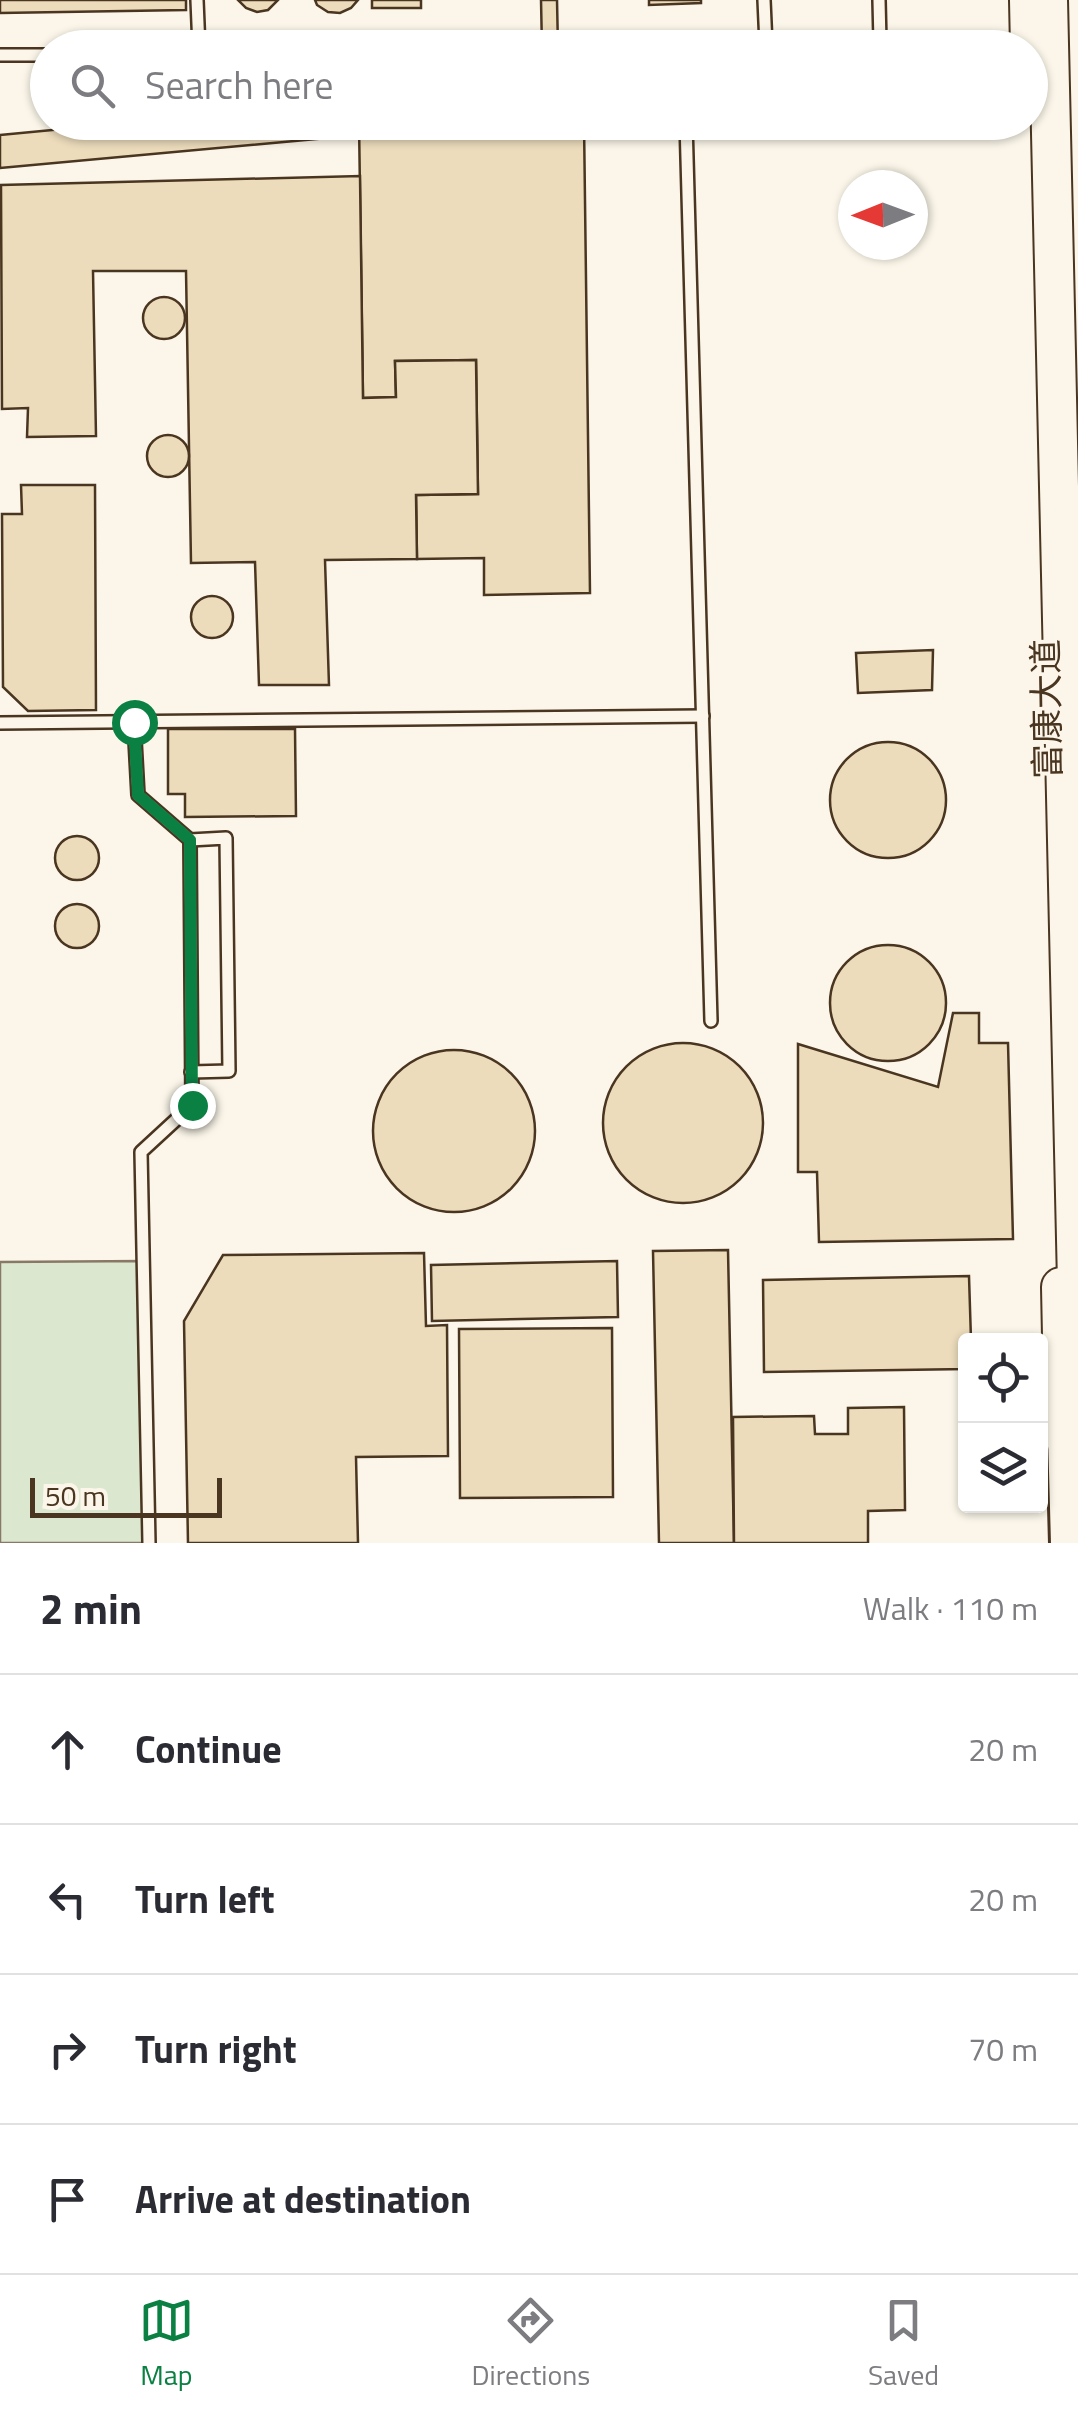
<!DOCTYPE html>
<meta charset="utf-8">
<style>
:root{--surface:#fff;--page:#f2f2f3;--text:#2b2b33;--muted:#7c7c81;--line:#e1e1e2;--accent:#0b8043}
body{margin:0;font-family:"Titillium Web","Noto Sans SC",sans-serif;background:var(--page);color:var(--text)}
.controls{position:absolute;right:30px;bottom:30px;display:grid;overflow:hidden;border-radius:10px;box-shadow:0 2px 8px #0004}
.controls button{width:90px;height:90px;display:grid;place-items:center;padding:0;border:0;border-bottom:2px solid var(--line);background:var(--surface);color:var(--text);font:50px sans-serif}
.compass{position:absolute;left:838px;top:170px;width:90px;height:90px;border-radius:50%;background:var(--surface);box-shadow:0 2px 8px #0004;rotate:269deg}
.scale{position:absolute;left:30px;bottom:25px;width:192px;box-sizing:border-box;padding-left:10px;border:5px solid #4a3520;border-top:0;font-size:28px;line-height:35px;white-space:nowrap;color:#4a3520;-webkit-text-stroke:8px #fbf6e9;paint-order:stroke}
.stop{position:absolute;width:30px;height:30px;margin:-22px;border:8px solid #0b8043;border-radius:50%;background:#fff}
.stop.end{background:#0b8043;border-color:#fff;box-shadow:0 2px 10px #0008}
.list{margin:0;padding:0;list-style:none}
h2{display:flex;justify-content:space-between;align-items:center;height:130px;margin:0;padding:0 40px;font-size:42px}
h2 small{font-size:32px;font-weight:400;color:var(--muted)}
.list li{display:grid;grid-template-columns:65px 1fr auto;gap:30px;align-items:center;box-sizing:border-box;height:150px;padding:0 40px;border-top:2px solid var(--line)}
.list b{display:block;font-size:38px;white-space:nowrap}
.list em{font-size:32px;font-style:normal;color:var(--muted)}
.icon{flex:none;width:55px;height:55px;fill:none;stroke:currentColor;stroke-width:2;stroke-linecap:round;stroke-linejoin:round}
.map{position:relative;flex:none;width:1078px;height:1543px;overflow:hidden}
.search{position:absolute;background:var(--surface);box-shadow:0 2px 8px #0004;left:30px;right:30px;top:30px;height:110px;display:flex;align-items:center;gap:25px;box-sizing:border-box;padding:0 35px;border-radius:55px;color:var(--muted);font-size:38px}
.sheet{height:730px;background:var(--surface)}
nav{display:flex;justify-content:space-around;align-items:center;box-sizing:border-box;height:140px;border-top:2px solid var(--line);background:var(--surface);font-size:28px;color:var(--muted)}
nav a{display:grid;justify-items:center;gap:5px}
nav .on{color:var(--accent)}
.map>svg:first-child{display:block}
</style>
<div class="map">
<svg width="1078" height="1543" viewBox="0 0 1078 1543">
<rect width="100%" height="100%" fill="#fbf6e9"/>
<path fill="#dce7d0" stroke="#887966" stroke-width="2.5" d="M144,1261l5,282h-149v-281z"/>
<g fill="#ecdcbc" stroke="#4a3520" stroke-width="2.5">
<path d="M0,0h186v10l-186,3z"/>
<path d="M238,0h40l-10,10 -11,2 -11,-4z"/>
<path d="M315,0h43l-7,8 -11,5 -12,-1 -11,-7z"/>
<rect x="372" y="0" width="49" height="8"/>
<path d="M541,0h16l1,48h-16z"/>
<path d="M649,0h52v3l-52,2z"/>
<path d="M136,122h223v13l-359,33v-33z"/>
<path d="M359,122h225l6,471 -106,2v-37l-67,1 -1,-64 62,-1 -2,-134 -81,1 1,36 -33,1z"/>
<path d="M360,176l3,222 33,-1 -1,-36 81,-1 2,134 -62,1 1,64 -92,1 4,125h-70l-4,-123 -64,1 -5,-292h-93l3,165 -69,1 1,-29 -26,1 -1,-224z"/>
<circle cx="164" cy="318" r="21"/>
<circle cx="168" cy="456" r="21"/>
<path d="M21,485h74l1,225 -68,1 -25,-24 -1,-173h20z"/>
<circle cx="212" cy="617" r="21"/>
<path d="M933,650l-1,40 -74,3 -2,-40z"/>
<path d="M168,729h127l1,87 -111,1v-23h-17z"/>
<circle cx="888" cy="800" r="58"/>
<circle cx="77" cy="858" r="22"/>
<circle cx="77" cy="926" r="22"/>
<circle cx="888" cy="1003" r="58"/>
<path d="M953,1013h26v30h29l5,196 -194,3 -2,-70h-19v-128l140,43z"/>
<circle cx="683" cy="1123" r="80"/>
<circle cx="454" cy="1131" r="81"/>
<path d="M728,1250l6,293h-75l-6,-292z"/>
<path d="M424,1253l2,73 21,-1 1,131 -92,1 2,86h-170l-4,-222 39,-66z"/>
<path d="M617,1261l1,56 -186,4 -1,-56z"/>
<path d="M969,1276l2,64h-5v29l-202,3 -1,-92z"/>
<path d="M612,1328l1,169 -153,1 -1,-169z"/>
<path d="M904,1407l1,103 -37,1v32h-134l-1,-126 81,-1 1,18h33v-26z"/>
</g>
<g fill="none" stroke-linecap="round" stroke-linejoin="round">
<defs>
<g id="service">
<path d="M197,0l2,48"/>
<path d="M764,0l2,45"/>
<path d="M879,0l1,42"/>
<path d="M603,48l423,-6"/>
<path d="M0,55h48"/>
<path d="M686,122l25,899"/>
<path d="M134,722l4,73 52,45 2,265 -51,47 8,391"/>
<path d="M0,723l703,-7"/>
<path d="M190,840l36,-2 3,233 -38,1"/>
</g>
<path id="secondary" d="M1064,1435l3,108"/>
<g id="primary">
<path d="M1029,0l1,48"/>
<path d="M1061,1287l3,148 11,29 3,2"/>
</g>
<path id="trunk" d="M1048,0l30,1327"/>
</defs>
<use href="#service" stroke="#4a3520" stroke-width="16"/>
<use href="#secondary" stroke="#4a3520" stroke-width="38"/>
<use href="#primary" stroke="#4a3520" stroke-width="42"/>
<use href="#trunk" stroke="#4a3520" stroke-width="42"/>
<use href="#service" stroke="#fbf6e9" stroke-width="11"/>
<use href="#secondary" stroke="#fbf6e9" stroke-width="32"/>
<use href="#primary" stroke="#fbf6e9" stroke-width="38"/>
<use href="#trunk" stroke="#fbf6e9" stroke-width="38"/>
</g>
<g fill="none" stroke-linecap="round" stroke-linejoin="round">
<path stroke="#0b8043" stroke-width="12" d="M134,722l4,73 52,45 2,265"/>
</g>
<g text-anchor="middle" stroke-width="8" stroke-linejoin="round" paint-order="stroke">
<g font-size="35" fill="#4a3520" stroke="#fbf6e9">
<text transform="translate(1047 709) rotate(-91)" y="12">富康大道</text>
</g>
</g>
</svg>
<div class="controls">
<button><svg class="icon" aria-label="locate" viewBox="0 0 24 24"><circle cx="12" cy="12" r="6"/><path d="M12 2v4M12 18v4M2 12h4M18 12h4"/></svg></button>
<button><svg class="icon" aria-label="layers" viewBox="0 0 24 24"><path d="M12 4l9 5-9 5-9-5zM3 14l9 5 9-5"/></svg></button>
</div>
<svg class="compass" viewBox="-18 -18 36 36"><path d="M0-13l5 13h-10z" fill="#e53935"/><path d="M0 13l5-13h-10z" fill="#7c7c81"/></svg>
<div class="scale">50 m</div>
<div class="stop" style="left:134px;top:722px"></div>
<div class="stop end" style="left:192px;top:1105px"></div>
<div class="search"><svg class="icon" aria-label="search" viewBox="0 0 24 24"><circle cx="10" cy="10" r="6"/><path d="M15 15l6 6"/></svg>Search here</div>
</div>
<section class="sheet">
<h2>2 min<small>Walk · 110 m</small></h2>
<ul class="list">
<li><svg class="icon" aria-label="ahead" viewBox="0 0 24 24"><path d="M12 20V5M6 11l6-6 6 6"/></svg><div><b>Continue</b></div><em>20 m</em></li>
<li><svg class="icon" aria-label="left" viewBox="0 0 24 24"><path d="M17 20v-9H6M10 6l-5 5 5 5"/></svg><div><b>Turn left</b></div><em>20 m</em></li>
<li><svg class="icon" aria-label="right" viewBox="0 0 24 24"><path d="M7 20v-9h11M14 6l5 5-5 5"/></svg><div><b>Turn right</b></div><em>70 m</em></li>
<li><svg class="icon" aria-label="arrive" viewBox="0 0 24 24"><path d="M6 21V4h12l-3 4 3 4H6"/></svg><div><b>Arrive at destination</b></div></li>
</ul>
</section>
<nav>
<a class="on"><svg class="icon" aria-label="map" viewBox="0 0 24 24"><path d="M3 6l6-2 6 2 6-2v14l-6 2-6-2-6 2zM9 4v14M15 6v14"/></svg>Map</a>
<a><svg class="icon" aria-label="directions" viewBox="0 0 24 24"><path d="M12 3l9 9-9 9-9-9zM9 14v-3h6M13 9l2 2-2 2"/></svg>Directions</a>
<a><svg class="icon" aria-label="saved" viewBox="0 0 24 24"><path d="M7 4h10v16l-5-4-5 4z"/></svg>Saved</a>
</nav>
